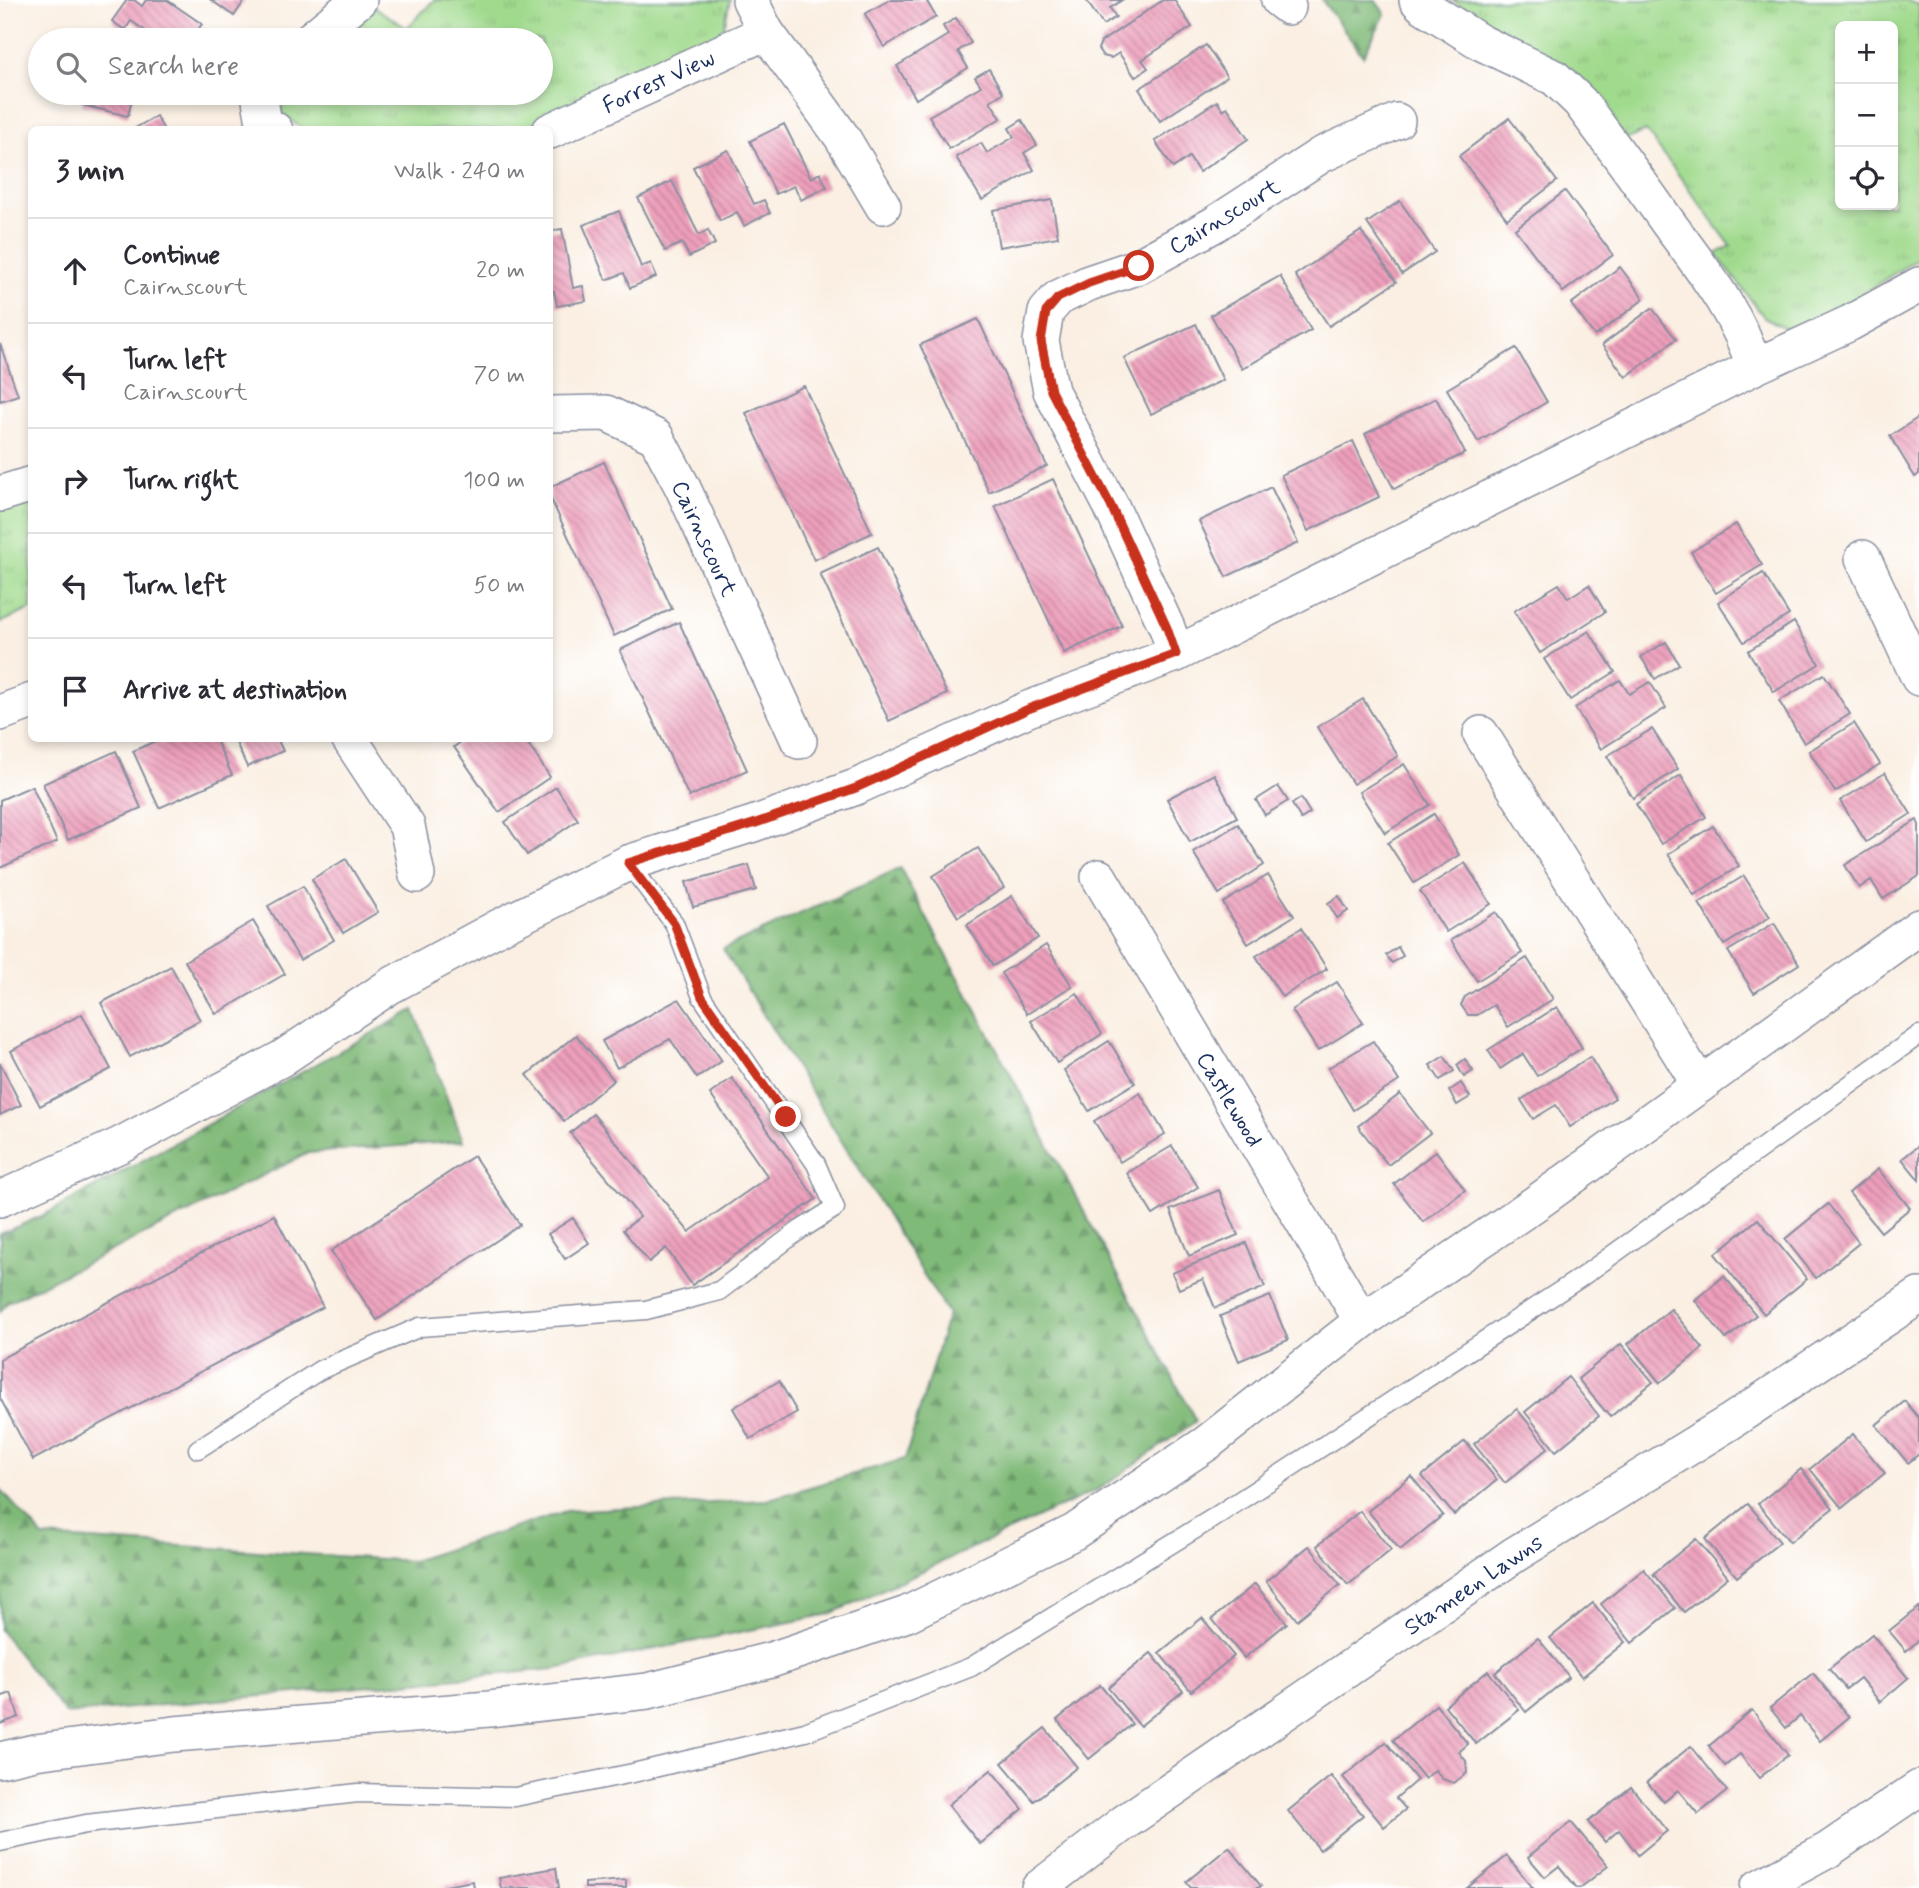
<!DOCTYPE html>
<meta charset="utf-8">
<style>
:root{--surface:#fff;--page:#f2f2f3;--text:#2b2b33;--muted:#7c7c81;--line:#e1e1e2}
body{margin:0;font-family:Mynerve,sans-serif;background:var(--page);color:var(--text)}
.controls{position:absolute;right:21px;top:21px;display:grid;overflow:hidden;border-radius:10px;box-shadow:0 4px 10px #0003}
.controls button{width:63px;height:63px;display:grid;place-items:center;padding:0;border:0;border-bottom:2px solid var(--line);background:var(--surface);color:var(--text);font:35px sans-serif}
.stop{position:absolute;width:21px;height:21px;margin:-16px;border:5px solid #c8321e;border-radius:50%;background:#fff}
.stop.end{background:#c8321e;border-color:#fff;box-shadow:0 2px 7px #0008}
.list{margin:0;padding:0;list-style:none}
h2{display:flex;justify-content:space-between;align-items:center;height:91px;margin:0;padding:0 28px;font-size:30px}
h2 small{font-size:23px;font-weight:400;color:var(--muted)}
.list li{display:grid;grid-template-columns:46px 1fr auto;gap:21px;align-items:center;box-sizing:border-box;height:105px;padding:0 28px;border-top:2px solid var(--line)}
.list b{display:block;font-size:26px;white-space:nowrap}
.list p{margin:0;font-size:23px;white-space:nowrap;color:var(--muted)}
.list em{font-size:23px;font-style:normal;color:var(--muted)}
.icon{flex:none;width:38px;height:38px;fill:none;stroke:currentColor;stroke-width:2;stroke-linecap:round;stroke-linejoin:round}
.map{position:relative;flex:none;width:1919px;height:1888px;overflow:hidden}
.search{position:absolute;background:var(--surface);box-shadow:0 4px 10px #0003;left:28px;top:28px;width:525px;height:77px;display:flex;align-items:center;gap:18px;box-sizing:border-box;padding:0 24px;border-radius:38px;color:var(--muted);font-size:26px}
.panel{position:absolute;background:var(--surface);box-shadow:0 4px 10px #0003;left:28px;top:126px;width:525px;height:616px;border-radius:10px}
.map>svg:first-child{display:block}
</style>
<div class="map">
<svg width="1919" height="1888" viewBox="0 0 1919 1888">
<defs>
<pattern id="grass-tufts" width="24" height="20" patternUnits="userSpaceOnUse" patternTransform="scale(1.75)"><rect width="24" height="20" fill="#a0da8d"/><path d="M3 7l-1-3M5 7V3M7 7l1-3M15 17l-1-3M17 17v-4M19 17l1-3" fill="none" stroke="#89bb7c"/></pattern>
<pattern id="forest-firs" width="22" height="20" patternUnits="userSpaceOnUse" patternTransform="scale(1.75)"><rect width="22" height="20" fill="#80ba78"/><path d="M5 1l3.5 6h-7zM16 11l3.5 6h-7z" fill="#689866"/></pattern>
<pattern id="building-back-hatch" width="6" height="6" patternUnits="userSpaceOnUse" patternTransform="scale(1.75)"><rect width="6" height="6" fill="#ee9fbb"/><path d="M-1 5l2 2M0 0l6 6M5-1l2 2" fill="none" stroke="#c0829b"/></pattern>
</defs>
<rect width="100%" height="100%" fill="#fff"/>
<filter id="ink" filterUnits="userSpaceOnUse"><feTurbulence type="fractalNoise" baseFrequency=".0143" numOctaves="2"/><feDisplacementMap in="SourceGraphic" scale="14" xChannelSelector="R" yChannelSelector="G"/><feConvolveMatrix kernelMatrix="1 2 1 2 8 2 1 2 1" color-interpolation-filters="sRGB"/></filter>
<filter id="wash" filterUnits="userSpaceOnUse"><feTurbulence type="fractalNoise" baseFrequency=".00686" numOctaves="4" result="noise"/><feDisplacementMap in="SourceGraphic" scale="28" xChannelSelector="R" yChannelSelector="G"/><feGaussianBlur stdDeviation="1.57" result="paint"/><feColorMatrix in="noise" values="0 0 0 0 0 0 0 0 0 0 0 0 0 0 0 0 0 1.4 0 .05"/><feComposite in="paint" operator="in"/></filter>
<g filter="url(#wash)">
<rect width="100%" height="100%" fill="#faefe2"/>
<g fill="url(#grass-tufts)" stroke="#5e8476" stroke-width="2" fill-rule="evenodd">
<path d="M434,0h296l-6,27 -13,13 -160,79 -35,10h-213l-21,-15 -2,-19 1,-2h260v-53h-206l36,-35 36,23z"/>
<path d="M1452,0h453l14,5v253l-94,59 -30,16 -31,-16 -48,-63 15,-8 -85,-115 -19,8 -69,-74zM1840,26h53v179h-53z"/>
<path d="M31,500v109l-31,14v-113z"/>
</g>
<g fill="url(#forest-firs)" stroke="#4e746b" stroke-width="2">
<path d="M1322,0h53l10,14 -22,42z"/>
<path d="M900,868l296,553 -93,66 -273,127 -275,55 -489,45 -66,-84v-141l43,48 369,24 154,-50 200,-11 139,-41 43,-145 -225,-365z"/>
<path d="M414,1010l49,131 -155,12 -300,149 -8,10v-78l44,-19z"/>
</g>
<g id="blocks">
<g fill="url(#building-back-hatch)">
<path d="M127,0h7l8,6 4,-6h21l35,24 -11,16h-32l-28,-19 -6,9 -13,-9z"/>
<path d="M211,0h34l-11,16z"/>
<path d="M889,0h37l10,17 -52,30 -19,-33z"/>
<path d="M1086,0h36l-12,8 6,9 -13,8z"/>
<path d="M1163,0h11l18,27 -50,33 6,8 -13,9 -16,-24 -8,5 -8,-2 -5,-7 3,-7z"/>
<path d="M956,18l15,25 -13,8 10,17 -52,31 -19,-33 51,-31 -5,-9z"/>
<path d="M1206,45l21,32 -67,44 -21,-32z"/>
<path d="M989,69l14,24 -13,8 11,17 -52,31 -20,-33 52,-30 -6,-9z"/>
<path d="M85,93h62l-2,4 -12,-2 -5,21 -46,-11z"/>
<path d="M1217,101l6,9 4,-3 21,32 -49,33 -10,-15 -16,11 -18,-27z"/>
<path d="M156,116l8,14h-32z"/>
<path d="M1509,118l48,63 -50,38 -48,-63z"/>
<path d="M1022,120l15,25 -13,8 10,17 -52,30 -26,-43 25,-14 6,10 27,-16 -5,-9z"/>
<path d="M784,124l27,54 9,-5 7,14 -26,13 -7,-14 -18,8 -26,-53z"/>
<path d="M728,150l26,54 10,-4 6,13 -26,13 -7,-14 -17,9 -27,-54z"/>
<path d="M672,181l27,54 9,-5 7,14 -26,13 -7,-14 -17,8 -27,-53z"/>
<path d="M1565,191l48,64 -50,37 -48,-63z"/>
<path d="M1052,200l6,37 -59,10 -6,-37z"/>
<path d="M1400,201l35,51 -33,22 -35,-51z"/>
<path d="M619,211l22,56 10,-4 5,14 -26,11 -6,-15 -18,7 -23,-55z"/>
<path d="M562,229l11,59 10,-2 3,15 -29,5 -3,-15 -4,1v-61z"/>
<path d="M1361,231l35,51 -67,44 -34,-51z"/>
<path d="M1620,267l24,32 -49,37 -24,-32z"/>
<path d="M1280,276l31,54 -69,39 -31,-54z"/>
<path d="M1652,308l24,31 -50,38 -24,-32z"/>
<path d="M978,319l69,147 -58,26 -69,-147z"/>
<path d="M1196,324l27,56 -72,34 -27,-56z"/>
<path d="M0,344l18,51 -18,6z"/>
<path d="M1516,348l31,54 -69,40 -31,-53z"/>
<path d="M804,386l68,147 -58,27 -68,-147z"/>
<path d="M1436,398l29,55 -71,36 -29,-55z"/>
<path d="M1919,417v57l-4,3 -25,-41z"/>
<path d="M1353,441l26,56 -71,34 -27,-56z"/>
<path d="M604,462l68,147 -58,27 -64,-139v-10z"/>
<path d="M1053,479l69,147 -58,27 -69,-147z"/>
<path d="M1271,487l27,56 -72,34 -27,-56z"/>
<path d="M1736,524l26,41 -46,28 -25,-41z"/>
<path d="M878,547l69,147 -58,27 -69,-147z"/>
<path d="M1763,573l26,42 -45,27 -26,-40z"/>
<path d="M1559,584l9,14 21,-13 16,27 -65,41 -26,-42z"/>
<path d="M679,622l68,148 -58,27 -69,-147z"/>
<path d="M1794,622l25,42 -45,28 -26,-41z"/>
<path d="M1589,631l26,41 -45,28 -26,-41z"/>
<path d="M1666,642l13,22 -24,15 -14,-22z"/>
<path d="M1824,674l26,40 -46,29 -25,-42z"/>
<path d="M1620,680l9,14 21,-12 16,26 -65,41 -26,-41z"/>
<path d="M1363,699l35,57 -45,28 -36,-57z"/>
<path d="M1854,723l26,41 -45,28 -26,-41z"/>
<path d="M1652,729l26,40 -45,29 -26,-42z"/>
<path d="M162,738h53l17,37 -73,33 -26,-57z"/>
<path d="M234,738h43l6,13 -36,16z"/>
<path d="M466,738h58l26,39 -51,35 -45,-65z"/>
<path d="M116,751l25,57 -73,32 -25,-56z"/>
<path d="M1404,764l26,41 -45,28 -26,-41z"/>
<path d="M1885,773l26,41 -45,28 -26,-41z"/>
<path d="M1214,774l23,43 -47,25 -23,-43z"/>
<path d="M1681,775l25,42 -45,27 -25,-40z"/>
<path d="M32,786l25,56 -57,26v-68z"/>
<path d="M1278,786l10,15 -23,14 -9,-15z"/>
<path d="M556,787l22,33 -51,35 -22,-33z"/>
<path d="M1301,798l9,15 -9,6 -9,-15z"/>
<path d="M1434,814l25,41 -45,28 -26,-40z"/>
<path d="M1917,820l2,5v51l-36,23 -12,-19 -12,8 -14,-23z"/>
<path d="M1238,824l26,41 -45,29 -26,-42z"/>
<path d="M1713,826l26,40 -45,29 -26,-41z"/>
<path d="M978,848l26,40 -46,29 -25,-41z"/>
<path d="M346,859l32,53 -35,21 -31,-54z"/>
<path d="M1465,863l26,41 -45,28 -26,-41z"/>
<path d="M749,865l7,25 -63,17 -7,-25z"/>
<path d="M1268,875l26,41 -46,28 -25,-41z"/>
<path d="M1744,876l26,41 -46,28 -25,-42z"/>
<path d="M303,886l31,54 -34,20 -32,-54z"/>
<path d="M1012,896l26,42 -45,28 -26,-41z"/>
<path d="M1339,896l9,15 -11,7 -9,-15z"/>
<path d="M1496,912l26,41 -45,28 -26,-41z"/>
<path d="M253,921l32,53 -69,40 -31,-53z"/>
<path d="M1774,923l25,41 -45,29 -26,-42z"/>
<path d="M1301,928l26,41 -45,28 -26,-41z"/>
<path d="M1046,945l26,41 -45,28 -26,-41z"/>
<path d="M1398,947l5,9 -11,7 -6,-8z"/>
<path d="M1527,958l26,41 -45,28 -14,-22 -17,10h-9l-7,-10 4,-8z"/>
<path d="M171,966l29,54 -70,37 -29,-54z"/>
<path d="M1337,982l26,41 -45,28 -26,-41z"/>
<path d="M1077,993l25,41 -45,29 -26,-42z"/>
<path d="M679,999l43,62 -25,17 -27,-39 -53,29 -15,-27z"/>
<path d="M1557,1007l25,41 -45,28 -14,-22 -23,15 -12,-19z"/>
<path d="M82,1014l29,55 -71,37 -29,-55z"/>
<path d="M576,1035l38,45 -50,41 -37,-46z"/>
<path d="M1109,1041l26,42 -46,28 -25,-41z"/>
<path d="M1373,1041l26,40 -46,29 -25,-42z"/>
<path d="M1444,1056l10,15 -14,9 -10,-15z"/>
<path d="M1590,1057l25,41 -45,29 -14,-22 -23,14 -12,-19z"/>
<path d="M1465,1059l8,12 -9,6 -7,-12z"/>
<path d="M0,1063l21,42 -21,10z"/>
<path d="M732,1078l84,121 -124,86 -26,-37 -17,14 -26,-32 17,-13 -70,-84 23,-19 96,118 79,-55 -58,-83z"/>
<path d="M1461,1083l9,14 -13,8 -8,-14z"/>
<path d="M1140,1093l25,41 -45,28 -26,-41z"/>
<path d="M1400,1094l30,39 -42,32 -30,-39z"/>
<path d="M1919,1145v35l-17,-21z"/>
<path d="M1172,1146l26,41 -45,28 -26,-42z"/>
<path d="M1436,1151l29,39 -42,32 -29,-38z"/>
<path d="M474,1156l46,69 -143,95 -46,-69z"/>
<path d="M1878,1169l32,39 -29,24 -32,-39z"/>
<path d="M1219,1190l19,45 -49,21 -19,-46z"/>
<path d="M1828,1204l31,39 -43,35 -31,-39z"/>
<path d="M274,1215l49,92 -290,153 -33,-62v-39z"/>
<path d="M573,1218l16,25 -24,16 -17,-25z"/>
<path d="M1758,1219l49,60 -43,35 -49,-60z"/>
<path d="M1246,1243l19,44 -50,21 -12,-29 -24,10 -7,-16z"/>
<path d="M1724,1276l32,39 -30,24 -31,-39z"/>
<path d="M1270,1296l18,44 -49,21 -19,-45z"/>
<path d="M1671,1309l32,39 -43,35 -32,-39z"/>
<path d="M1621,1344l32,38 -43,35 -32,-38z"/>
<path d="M1568,1377l31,39 -43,35 -31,-39z"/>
<path d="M779,1381l18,31 -47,27 -17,-31z"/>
<path d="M1905,1401l14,17v36l-11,9 -32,-38z"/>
<path d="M1517,1409l31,39 -43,35 -31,-39z"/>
<path d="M1853,1434l32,39 -43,35 -32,-39z"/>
<path d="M1465,1441l32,39 -43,35 -32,-39z"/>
<path d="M1801,1469l32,39 -43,34 -32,-38z"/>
<path d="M1411,1476l32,39 -43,35 -32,-39z"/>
<path d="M1748,1504l32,38 -43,35 -32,-38z"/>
<path d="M1360,1511l31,39 -43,35 -31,-39z"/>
<path d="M1696,1539l32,38 -44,35 -31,-38z"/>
<path d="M1309,1546l31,39 -43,35 -31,-39z"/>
<path d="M1644,1569l31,39 -43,35 -31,-39z"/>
<path d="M1255,1584l32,39 -43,35 -32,-39z"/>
<path d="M1593,1603l32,39 -43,35 -32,-39z"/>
<path d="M1919,1607v33l-13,11 -17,-20z"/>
<path d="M1202,1618l32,38 -43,35 -32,-38z"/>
<path d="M1872,1634l36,44 -28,24 -20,-24 -14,11 -17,-20z"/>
<path d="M1538,1638l31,39 -43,35 -31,-39z"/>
<path d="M1151,1653l32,38 -43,35 -32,-38z"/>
<path d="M1488,1671l31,39 -43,34 -31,-38z"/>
<path d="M1813,1673l36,44 -29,24 -20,-25 -14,12 -16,-20z"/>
<path d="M1100,1685l32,39 -43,35 -32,-39z"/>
<path d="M11,1693l8,24 -19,7v-27z"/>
<path d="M1436,1705l32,39 -9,8 7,9 1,12 -13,10 -12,-4 -7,-9 -10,9 -32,-39z"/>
<path d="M1752,1710l36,45 -29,23 -19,-24 -15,12 -16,-20z"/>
<path d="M1045,1728l32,39 -43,34 -32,-38z"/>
<path d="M1386,1742l31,38 -21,18 10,11 -22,18 -41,-50z"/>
<path d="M1691,1746l36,45 -29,23 -20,-24 -14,12 -17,-20z"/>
<path d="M991,1770l32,39 -43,35 -32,-39z"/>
<path d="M1331,1776l32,39 -43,35 -32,-39z"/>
<path d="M1631,1787l36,44 -29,24 -19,-25 -14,12 -17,-20z"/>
<path d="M1571,1822l37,44 -28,22h-3l-18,-22 -14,11 -17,-20z"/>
<path d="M1229,1847l32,39 -3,2h-67l-5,-6z"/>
<path d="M1507,1856l26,32h-66z"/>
<path d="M556,1868l3,20h-58l-2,-10z"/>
<path d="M626,1880v8h-41v-5z"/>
<path d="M473,1881l1,7h-35v-1z"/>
</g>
</g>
</g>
<g filter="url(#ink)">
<use href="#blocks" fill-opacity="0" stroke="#8a8fa0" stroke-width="2"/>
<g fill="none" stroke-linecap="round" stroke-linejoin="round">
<defs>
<g id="lane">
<path d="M198,1449l122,-79 100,-43 226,-17 73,-19 78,-59 38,-24 -19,-44 -114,-167 -28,-74 -46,-60"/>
<path d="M0,1842l86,-18 272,-31 157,4 118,-24 172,-41 166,-65 239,-147 370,-242 339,-243"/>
</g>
<g id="street">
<path d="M750,0l16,32 76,105 41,69"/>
<path d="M1279,0l9,7"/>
<path d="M1417,0l5,5 58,37 75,36 25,24c30,40 60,81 89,122 33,45 69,89 85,143"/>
<path d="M310,40l49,-40"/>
<path d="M263,93l-3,7 4,23 11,7"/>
<path d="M550,131l216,-99"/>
<path d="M550,414l56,-1 50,24 26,49 117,255"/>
<path d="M0,494l32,-10"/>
<path d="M1863,558l56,120"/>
<path d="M1176,654l-9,-26 -56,-122 -60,-115 -10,-50 5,-29 12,-14 31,-15 50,-17 76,-42 106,-69 76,-34"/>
<path d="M0,713l32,-12"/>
<path d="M1481,734l219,351"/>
<path d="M349,738l58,88 10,49"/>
<path d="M1099,877l263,444"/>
<path d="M0,1199l120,-54 161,-86 109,-73 111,-60 127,-63 125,-39 103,-37 172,-78 148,-55 578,-287 96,-44 69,-38"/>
<path d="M0,1760l35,-8 139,-18 315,-25 159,-18 123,-31 136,-46 167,-82 133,-89 155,-122 174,-118 383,-276"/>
<path d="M1039,1888l86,-66 389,-267 216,-133 189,-126"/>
<path d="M1758,1888l70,-38 91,-62"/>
</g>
</defs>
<use href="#lane" stroke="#8a8fa0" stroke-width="21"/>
<use href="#street" stroke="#8a8fa0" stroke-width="38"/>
<use href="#lane" stroke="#fff" stroke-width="18"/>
<use href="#street" stroke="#fff" stroke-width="35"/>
</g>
</g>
<g fill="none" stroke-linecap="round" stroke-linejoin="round" filter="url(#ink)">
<path stroke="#c8321e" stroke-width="9" d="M786,1117l-84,-120 -28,-74 -46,-60 125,-39 103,-36 172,-79 148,-55 -9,-26 -56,-122 -60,-115 -10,-50 5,-29 12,-14 31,-15 50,-17"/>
</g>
<g text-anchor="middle" stroke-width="5" stroke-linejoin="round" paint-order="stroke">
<g font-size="23" fill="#1b2f5e" stroke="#fff">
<text transform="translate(658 81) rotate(-25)" y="8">Forrest View</text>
<text transform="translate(1224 216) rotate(-31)" y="8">Cairnscourt</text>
<text transform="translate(705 538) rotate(65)" y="8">Cairnscourt</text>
<text transform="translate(1230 1099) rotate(59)" y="8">Castlewood</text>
<text transform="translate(1473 1584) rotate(-34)" y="8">Stameen Lawns</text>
</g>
</g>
</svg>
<div class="controls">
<button>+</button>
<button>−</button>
<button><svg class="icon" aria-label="locate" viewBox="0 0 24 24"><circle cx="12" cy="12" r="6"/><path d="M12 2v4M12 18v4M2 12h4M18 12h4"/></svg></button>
</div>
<div class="stop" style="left:1139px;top:266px"></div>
<div class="stop end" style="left:786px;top:1117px"></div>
<div class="search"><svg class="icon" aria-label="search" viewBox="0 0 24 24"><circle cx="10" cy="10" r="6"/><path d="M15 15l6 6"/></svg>Search here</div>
<section class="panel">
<h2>3 min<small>Walk · 240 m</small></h2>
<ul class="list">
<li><svg class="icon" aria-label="ahead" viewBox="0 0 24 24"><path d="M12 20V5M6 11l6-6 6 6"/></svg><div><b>Continue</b><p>Cairnscourt</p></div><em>20 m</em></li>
<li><svg class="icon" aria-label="left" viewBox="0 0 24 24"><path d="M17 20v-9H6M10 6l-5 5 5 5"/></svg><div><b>Turn left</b><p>Cairnscourt</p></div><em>70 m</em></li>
<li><svg class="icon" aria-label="right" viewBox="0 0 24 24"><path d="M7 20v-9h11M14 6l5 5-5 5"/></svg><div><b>Turn right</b></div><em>100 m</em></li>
<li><svg class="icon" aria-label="left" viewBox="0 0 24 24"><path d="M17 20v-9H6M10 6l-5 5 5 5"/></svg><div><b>Turn left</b></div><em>50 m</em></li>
<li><svg class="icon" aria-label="arrive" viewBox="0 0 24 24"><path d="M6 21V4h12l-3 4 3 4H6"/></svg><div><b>Arrive at destination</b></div></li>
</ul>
</section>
</div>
